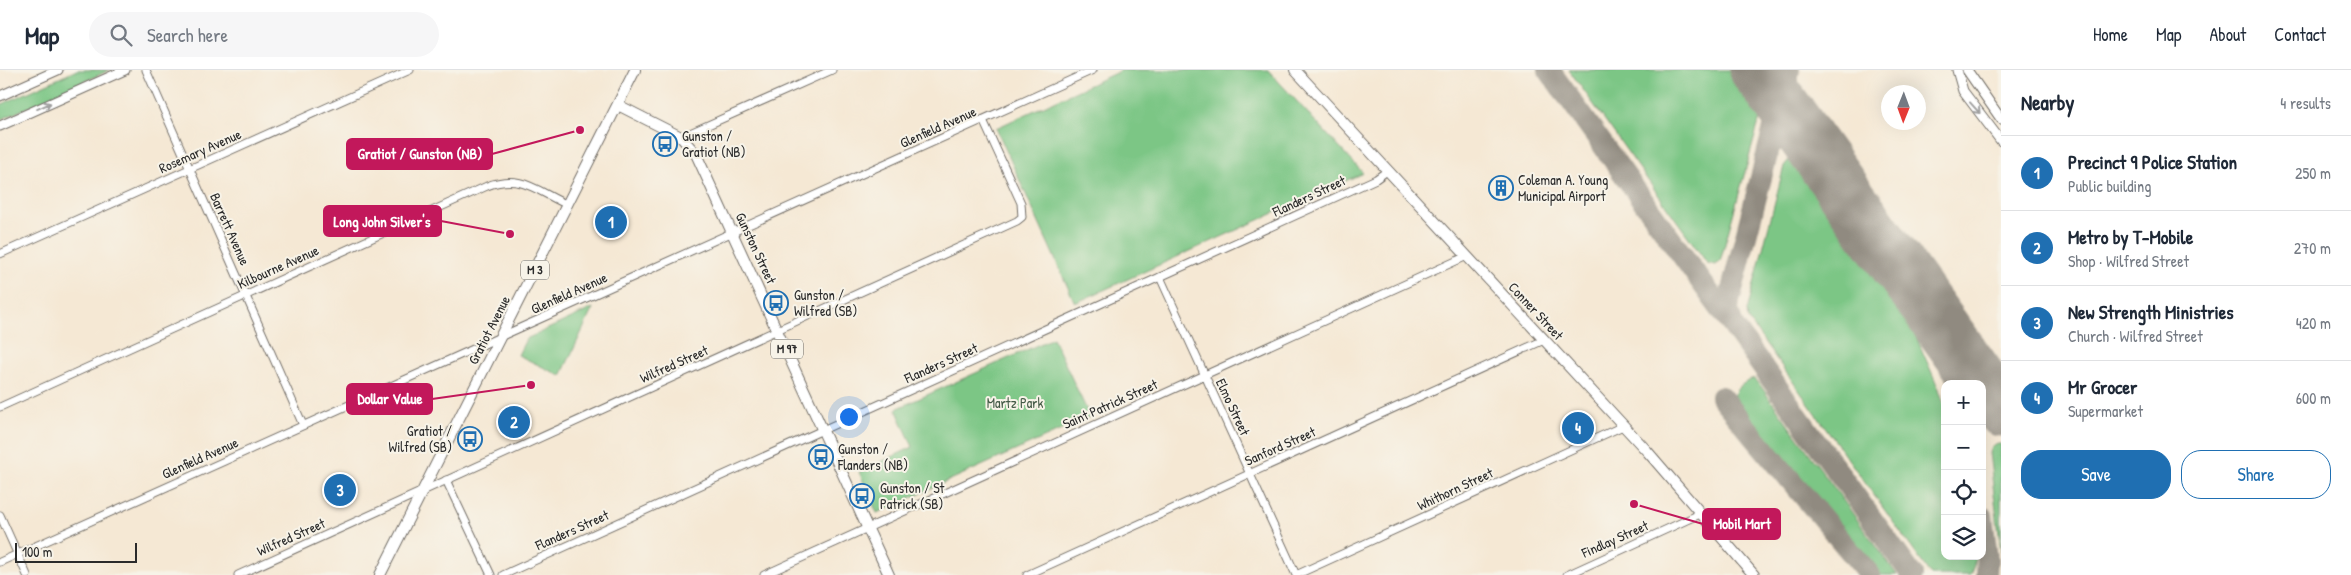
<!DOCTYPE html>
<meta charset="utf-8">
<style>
:root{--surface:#fff;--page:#f6f6f7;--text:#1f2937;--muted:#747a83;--line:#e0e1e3;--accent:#1f6fb2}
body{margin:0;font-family:"Patrick Hand",sans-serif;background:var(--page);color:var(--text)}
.controls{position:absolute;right:15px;bottom:15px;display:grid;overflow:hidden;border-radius:10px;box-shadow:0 5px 20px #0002}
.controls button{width:45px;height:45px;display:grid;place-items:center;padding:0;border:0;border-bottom:1px solid var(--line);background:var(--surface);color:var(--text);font:25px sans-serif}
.compass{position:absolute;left:1881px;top:15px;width:45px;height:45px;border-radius:50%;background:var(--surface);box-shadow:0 5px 20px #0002;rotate:181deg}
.scale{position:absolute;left:15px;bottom:12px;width:122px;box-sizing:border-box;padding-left:5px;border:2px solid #2b2b2b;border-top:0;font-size:14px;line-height:18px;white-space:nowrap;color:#2b2b2b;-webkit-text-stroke:4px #f7f3e8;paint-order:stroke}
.you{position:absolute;left:848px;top:346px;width:18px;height:18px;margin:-12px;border:4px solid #fff;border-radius:50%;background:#1a73e8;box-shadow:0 0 0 8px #1a73e833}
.badge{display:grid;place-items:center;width:32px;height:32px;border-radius:50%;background:var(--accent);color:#fff;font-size:16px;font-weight:700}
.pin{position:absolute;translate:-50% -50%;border:2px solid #fff;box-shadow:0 1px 5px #0006}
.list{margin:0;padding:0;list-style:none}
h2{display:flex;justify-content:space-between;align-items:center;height:65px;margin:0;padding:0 20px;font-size:21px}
h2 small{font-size:16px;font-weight:400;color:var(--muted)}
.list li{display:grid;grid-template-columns:32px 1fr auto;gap:15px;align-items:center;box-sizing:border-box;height:75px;padding:0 20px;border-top:1px solid var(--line)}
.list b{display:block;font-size:19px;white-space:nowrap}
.list p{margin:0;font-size:16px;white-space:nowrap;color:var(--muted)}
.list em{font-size:16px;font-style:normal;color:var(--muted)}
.actions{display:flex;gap:10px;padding:15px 20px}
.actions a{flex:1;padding:11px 0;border:1px solid var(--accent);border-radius:20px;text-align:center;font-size:18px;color:var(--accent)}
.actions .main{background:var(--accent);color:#fff}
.icon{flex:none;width:28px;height:28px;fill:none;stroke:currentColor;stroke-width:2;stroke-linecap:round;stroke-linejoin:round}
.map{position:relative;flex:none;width:2001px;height:505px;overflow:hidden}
header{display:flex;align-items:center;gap:30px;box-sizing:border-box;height:70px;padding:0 25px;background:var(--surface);border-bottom:1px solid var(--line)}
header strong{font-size:24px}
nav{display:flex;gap:28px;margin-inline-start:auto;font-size:18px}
.search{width:350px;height:45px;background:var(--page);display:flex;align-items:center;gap:12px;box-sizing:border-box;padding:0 18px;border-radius:28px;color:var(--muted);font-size:19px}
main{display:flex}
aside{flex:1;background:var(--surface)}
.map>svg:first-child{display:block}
</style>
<header>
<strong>Map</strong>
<div class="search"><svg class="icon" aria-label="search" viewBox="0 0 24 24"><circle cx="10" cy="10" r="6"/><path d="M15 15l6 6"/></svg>Search here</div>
<nav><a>Home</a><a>Map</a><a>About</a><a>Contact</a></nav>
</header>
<main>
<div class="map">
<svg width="2001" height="505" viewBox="0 0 2001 505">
<rect width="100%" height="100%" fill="#f7f3e8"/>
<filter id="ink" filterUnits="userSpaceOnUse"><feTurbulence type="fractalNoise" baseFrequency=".02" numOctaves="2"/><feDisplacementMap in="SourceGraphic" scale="10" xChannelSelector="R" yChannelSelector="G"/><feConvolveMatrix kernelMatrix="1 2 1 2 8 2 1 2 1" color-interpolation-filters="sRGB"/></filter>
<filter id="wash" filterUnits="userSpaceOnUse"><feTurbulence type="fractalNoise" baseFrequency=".0096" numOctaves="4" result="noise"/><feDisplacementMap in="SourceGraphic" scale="20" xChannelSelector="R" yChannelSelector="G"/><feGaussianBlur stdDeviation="1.12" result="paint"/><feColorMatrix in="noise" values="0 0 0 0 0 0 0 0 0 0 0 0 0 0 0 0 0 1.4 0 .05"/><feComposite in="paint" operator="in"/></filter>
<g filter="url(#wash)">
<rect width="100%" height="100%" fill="#f5e8d4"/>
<g fill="#7bc685" stroke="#537858">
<path d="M77,0h33l-110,50v-15z"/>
<path d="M1122,0h146l95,103 -288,130 -79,-175z"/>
<path d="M1569,0h166l21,29 -2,2 6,17 -40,144 -5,3 -8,-2z"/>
<path d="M1799,88l92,133 26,48 22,50 6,19v148h30l-1,9 -4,10h-39l-183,-256 -1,-8 37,-145 4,-5z"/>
<path d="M593,238l-32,68 -43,-21 8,-16z"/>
<path d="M1053,268l37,79 -213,96 -18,-41 54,-25 -17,-38z"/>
<path d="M1753,309l4,2 140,194h-17l-144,-173 -3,-5c2,-8 12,-16 20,-18z"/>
<path d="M1998,374h3v107l-12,-98 2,-6z"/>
</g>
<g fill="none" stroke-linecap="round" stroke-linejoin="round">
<g stroke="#908a80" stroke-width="22">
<path d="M1549,0l363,505"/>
<path d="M1770,75c24,-21 41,2 55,19"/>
<path d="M1929,239l20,40 12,35"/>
<path d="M1732,254l-4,-13 1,-10 60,-231"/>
<path d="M1721,327l149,178"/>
<path d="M1982,446l5,42 -1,17"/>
</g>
<path stroke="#908a80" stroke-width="55" d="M1757,0l244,339"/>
</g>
</g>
<g filter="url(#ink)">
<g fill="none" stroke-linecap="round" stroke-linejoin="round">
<defs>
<g id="minor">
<path d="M146,0l157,355"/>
<path d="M681,67l151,-67"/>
<path d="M0,184l410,-184"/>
<path d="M1160,207l136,298 327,-149"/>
<path d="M0,337l487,-221c35,-13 49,5 81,19"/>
<path d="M446,410l45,95"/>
<path d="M0,445l27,60"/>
<path d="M0,492l1093,-492"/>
<path d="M238,505l779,-354 5,-4 -1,-14 -38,-83"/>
<path d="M503,505l873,-396 11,-8"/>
<path d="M764,505l703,-319"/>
<path d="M1027,505l517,-235"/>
<path d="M1567,505l135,-62"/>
</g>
<g id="tertiary">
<path d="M1957,0l6,21 38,50"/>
<path d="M1967,0l34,49"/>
<path d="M0,26l58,-26"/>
<path d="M0,56l125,-56"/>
</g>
<path id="secondary" d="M1295,0l352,381 107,124"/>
<g id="primary">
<path d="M618,35l63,32 15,17 193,421"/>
<path d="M380,505l255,-505"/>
</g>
</defs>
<use href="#minor" stroke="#726d66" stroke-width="9"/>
<use href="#tertiary" stroke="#726d66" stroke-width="11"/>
<use href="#secondary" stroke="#726d66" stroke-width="12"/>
<use href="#primary" stroke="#726d66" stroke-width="12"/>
<use href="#minor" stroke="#fff" stroke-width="7"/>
<use href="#tertiary" stroke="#fff" stroke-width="9"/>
<use href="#secondary" stroke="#fff" stroke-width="10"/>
<use href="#primary" stroke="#fff" stroke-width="10"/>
</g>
<defs><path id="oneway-shaft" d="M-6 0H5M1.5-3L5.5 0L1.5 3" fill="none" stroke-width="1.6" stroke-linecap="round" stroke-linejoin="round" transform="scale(1.25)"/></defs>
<g stroke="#a0a0a0">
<use href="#oneway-shaft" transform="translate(44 36) rotate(-24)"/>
<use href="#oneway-shaft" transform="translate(1975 38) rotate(48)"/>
</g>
</g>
<defs>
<symbol id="bus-ring" viewBox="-11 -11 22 22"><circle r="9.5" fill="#f7f3e8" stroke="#1f6fb2" stroke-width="1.5"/><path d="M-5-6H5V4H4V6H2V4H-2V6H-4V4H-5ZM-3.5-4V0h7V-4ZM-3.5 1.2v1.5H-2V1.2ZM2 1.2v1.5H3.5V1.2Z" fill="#1f6fb2"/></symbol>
<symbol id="building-ring" viewBox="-11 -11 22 22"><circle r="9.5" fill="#f7f3e8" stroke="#1f6fb2" stroke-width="1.5"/><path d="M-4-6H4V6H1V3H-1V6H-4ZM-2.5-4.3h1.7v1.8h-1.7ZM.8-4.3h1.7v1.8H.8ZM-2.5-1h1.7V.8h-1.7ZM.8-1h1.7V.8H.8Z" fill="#1f6fb2"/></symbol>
</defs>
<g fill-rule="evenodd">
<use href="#bus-ring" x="651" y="60" width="28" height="28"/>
<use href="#building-ring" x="1487" y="104" width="28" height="28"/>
<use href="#bus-ring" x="762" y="219" width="28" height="28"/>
<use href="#bus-ring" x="456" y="355" width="28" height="28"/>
<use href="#bus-ring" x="807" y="373" width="28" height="28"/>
<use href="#bus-ring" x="848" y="412" width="28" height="28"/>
</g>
<g text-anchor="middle" stroke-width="4" stroke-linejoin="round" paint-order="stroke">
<g fill="#f7f3e8" stroke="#686764" stroke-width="1">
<rect x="521" y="190.5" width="28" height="19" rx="4"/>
<rect x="771" y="269.5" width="32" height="19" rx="4"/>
</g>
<g font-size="12" font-weight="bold" fill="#2b2b2b">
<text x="535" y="204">M 3</text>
<text x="787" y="283">M 97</text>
</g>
<g font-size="14" fill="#2b2b2b" stroke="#f7f3e8">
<text transform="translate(938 57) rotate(-24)" y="5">Glenfield Avenue</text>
<text transform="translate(200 81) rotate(-24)" y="5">Rosemary Avenue</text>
<text transform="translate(1309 126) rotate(-25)" y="5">Flanders Street</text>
<text transform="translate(230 159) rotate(66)" y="5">Barrett Avenue</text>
<text transform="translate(756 178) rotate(65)" y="5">Gunston Street</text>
<text transform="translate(278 197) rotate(-24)" y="5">Kilbourne Avenue</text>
<text transform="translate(569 223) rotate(-24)" y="5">Glenfield Avenue</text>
<text transform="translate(1536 241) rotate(47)" y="5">Conner Street</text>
<text transform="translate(489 260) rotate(-63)" y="5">Gratiot Avenue</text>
<text transform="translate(941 293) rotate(-24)" y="5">Flanders Street</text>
<text transform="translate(674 294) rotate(-24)" y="5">Wilfred Street</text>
<text transform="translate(1110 334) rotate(-24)" y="5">Saint Patrick Street</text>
<text transform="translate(1233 337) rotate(65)" y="5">Elmo Street</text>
<text transform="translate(1280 376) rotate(-24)" y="5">Sanford Street</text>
<text transform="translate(200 388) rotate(-24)" y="5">Glenfield Avenue</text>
<text transform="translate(1455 419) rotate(-25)" y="5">Whithorn Street</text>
<text transform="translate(572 460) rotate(-24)" y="5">Flanders Street</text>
<text transform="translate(291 467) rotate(-24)" y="5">Wilfred Street</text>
<text transform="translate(1615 469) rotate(-24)" y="5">Findlay Street</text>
</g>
<g font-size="14" fill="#2b2b2b" stroke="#f7f3e8" text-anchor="start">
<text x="682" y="71">Gunston /<tspan x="682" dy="16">Gratiot (NB)</tspan></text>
<text x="1518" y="115">Coleman A. Young<tspan x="1518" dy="16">Municipal Airport</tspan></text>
<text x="794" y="230">Gunston /<tspan x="794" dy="16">Wilfred (SB)</tspan></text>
<text x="452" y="366" text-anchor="end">Gratiot /<tspan x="452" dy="16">Wilfred (SB)</tspan></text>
<text x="838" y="384">Gunston /<tspan x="838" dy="16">Flanders (NB)</tspan></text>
<text x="880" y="423">Gunston / St<tspan x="880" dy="16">Patrick (SB)</tspan></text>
</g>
<g font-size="14" fill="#435a46" stroke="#f7f3e8">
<text x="1015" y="338">Martz Park</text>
</g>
</g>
<path fill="none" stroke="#c2185b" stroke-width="2" d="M580 60L492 84M510 164L441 151M531 315L432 329M1634 434L1703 454"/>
<g fill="#c2185b" stroke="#f7f3e8" stroke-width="2">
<circle cx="580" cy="60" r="5"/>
<circle cx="510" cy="164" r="5"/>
<circle cx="531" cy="315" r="5"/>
<circle cx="1634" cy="434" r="5"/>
</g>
<g fill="#c2185b" stroke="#c2185b" stroke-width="2">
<rect x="347" y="69" width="145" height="30" rx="5"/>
<rect x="324" y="136" width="117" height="30" rx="5"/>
<rect x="347" y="314" width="85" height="30" rx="5"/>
<rect x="1703" y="439" width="77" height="30" rx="5"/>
</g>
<g font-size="15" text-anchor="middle" font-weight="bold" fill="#fff">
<text x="420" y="89">Gratiot / Gunston (NB)</text>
<text x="382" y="157">Long John Silver's</text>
<text x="390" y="334">Dollar Value</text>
<text x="1742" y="459">Mobil Mart</text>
</g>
</svg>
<div class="controls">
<button>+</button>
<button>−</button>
<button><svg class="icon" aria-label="locate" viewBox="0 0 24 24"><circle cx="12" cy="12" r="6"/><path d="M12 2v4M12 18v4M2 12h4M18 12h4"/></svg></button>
<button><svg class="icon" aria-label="layers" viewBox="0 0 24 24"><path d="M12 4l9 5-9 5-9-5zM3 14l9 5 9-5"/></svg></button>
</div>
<svg class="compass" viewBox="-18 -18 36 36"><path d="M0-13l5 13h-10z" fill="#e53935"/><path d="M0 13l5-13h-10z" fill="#747a83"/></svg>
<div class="scale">100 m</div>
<div class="you"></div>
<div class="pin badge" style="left:611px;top:152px">1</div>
<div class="pin badge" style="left:514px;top:352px">2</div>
<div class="pin badge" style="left:340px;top:420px">3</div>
<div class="pin badge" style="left:1578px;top:358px">4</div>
</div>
<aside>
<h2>Nearby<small>4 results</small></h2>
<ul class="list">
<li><span class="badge">1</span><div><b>Precinct 9 Police Station</b><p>Public building</p></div><em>250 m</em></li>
<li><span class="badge">2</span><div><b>Metro by T-Mobile</b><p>Shop · Wilfred Street</p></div><em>270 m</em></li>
<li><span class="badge">3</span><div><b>New Strength Ministries</b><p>Church · Wilfred Street</p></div><em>420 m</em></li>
<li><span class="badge">4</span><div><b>Mr Grocer</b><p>Supermarket</p></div><em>600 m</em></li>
</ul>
<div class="actions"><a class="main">Save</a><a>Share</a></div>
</aside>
</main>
